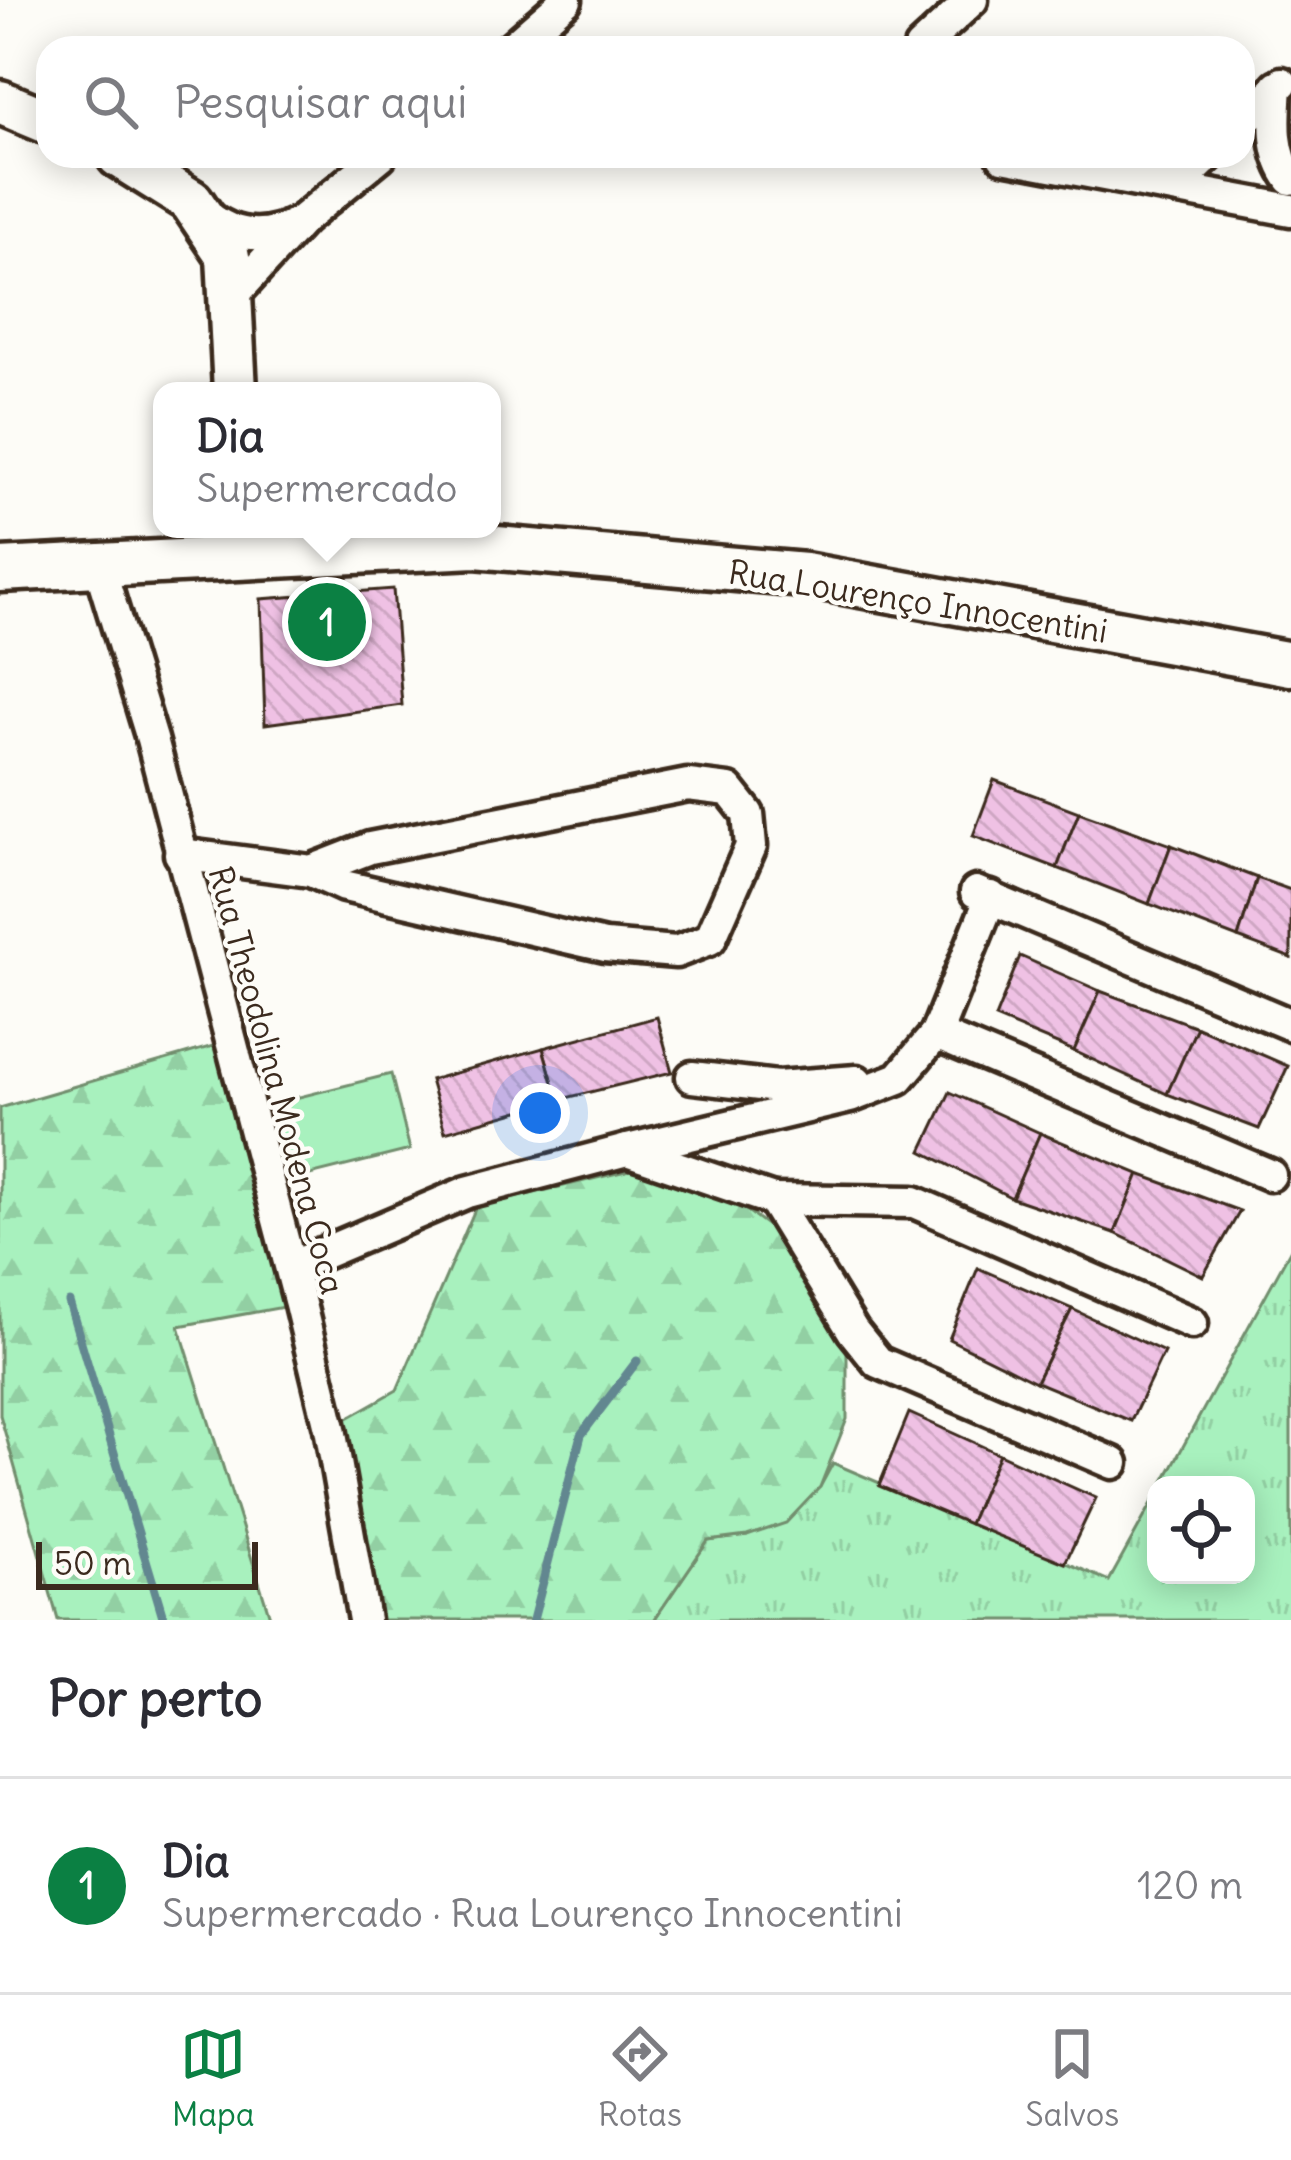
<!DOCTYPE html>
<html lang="pt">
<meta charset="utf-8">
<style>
:root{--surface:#fff;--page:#f2f2f3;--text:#2b2b33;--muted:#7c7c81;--line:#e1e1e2;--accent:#0b8043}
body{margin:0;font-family:Delius,sans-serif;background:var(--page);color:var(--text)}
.controls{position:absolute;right:36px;bottom:36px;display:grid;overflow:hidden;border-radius:24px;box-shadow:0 6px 30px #0003}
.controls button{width:108px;height:108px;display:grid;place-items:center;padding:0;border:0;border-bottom:3px solid var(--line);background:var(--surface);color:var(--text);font:60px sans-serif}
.scale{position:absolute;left:36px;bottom:30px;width:222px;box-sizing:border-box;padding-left:12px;border:6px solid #3b2a1e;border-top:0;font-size:33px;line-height:42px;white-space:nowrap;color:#3b2a1e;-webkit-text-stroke:9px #fdfcf7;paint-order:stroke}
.you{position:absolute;left:540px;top:1113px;width:42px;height:42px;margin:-30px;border:9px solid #fff;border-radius:50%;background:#1a73e8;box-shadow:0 0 0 18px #1a73e833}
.badge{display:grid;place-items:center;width:78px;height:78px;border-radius:50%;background:var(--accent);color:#fff;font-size:39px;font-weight:700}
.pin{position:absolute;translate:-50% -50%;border:6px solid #fff;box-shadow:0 3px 12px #0006}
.popup{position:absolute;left:153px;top:382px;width:348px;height:156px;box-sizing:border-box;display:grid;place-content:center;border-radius:24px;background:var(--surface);filter:drop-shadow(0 3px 9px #0005);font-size:39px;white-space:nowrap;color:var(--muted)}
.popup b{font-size:45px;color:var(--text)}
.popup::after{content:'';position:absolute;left:50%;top:100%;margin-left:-24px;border:24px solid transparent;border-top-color:var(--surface)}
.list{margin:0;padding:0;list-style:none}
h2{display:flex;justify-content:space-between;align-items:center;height:156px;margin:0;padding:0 48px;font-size:51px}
h2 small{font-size:39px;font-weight:400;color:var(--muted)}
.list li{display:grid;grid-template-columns:78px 1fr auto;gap:36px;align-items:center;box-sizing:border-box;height:216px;padding:0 48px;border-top:3px solid var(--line)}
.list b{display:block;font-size:45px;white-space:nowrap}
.list p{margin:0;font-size:39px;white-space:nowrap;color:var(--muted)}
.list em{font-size:39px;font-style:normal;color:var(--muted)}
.icon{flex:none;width:66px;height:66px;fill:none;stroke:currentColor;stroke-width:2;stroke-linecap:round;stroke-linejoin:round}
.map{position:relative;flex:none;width:1291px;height:1620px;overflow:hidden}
.search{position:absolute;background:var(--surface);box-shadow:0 6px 30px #0003;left:36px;right:36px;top:36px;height:132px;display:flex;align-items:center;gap:30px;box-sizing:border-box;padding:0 42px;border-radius:36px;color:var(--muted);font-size:45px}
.sheet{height:372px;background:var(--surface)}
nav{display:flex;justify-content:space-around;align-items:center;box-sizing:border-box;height:168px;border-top:3px solid var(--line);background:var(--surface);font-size:33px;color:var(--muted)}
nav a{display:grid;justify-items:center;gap:6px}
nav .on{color:var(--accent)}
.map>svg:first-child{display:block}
</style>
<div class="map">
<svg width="1291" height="1620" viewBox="0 0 1291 1620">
<defs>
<pattern id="grass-tufts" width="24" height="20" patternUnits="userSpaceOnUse" patternTransform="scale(3)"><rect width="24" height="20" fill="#a8f1be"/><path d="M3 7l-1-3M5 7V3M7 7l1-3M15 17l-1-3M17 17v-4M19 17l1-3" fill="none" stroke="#92cfa3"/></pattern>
<pattern id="forest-firs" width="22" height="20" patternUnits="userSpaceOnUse" patternTransform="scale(3)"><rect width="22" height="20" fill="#a8f1be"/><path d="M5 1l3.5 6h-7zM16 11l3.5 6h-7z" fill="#92cfa3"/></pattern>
<pattern id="building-back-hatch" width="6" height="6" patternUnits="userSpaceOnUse" patternTransform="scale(3)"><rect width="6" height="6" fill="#efc1e4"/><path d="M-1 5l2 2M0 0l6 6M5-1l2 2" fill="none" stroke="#cea6c3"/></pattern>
</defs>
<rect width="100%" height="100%" fill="#fdfcf7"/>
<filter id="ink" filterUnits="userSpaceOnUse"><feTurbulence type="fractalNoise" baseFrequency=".00833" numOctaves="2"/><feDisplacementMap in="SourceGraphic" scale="24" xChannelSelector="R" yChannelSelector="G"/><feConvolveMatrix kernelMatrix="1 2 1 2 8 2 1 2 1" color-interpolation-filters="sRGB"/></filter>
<g filter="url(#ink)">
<path fill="url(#grass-tufts)" stroke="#728e6e" stroke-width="3" d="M1291,1249v371h-637l54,-79 39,-5 73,-49 13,-24 276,118 47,-85v79h90v-90h-84z"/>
<g fill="url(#forest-firs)" stroke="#728e6e" stroke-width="3">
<path d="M230,1041l70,263 -121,22 92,294h-213l-58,-205v-307z"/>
<path d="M630,1170l93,23 49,36 75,116v74l-27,68 -34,36 -39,13 -39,5 -54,79h-290l-34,-192 67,-38 79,-183z"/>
</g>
<path fill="#a8f1be" stroke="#728e6e" stroke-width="3" d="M391,1074l19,76 -124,31 -19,-76z"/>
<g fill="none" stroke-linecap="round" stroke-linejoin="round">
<g stroke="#628790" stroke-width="9">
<path d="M69,1302l95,318"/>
<path d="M533,1620l48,-185 56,-74"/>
</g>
</g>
<g fill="url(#building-back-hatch)" stroke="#3b2a1e" stroke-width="3">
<path d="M393,589l9,116 -137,19 -4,-125z"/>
<path d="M994,780l85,32 -22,56 -84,-32z"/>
<path d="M1079,812l92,33 -22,59 -92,-36z"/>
<path d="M1171,845l86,33 -19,60 -89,-34z"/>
<path d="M1257,878l34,12v68l-53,-20z"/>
<path d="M1020,956l80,35 -26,60 -79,-33z"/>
<path d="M1100,991l97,36 -30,67 -93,-43z"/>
<path d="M657,1017l15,55 -114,28 -15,-52z"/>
<path d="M1197,1027l91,39 -29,63 -92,-35z"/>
<path d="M543,1048l15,52 -113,32 -15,-52z"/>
<path d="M950,1092l90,41 -28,65 -90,-47z"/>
<path d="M1040,1133l99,41 -24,59 -103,-35z"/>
<path d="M1139,1174l101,37 -37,65 -88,-43z"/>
<path d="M978,1268l94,41 -36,73 -87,-43z"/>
<path d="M1072,1309l92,43 -33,69 -95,-39z"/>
<path d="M909,1413l90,41 -30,70 -90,-38z"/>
<path d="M999,1454l97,44 -31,65 -96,-39z"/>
</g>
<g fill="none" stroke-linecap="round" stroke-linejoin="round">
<defs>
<g id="street">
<path d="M511,48l55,-48"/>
<path d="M920,48l52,-48"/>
<path d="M1277,86c-2,31 -6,67 14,93"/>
<path d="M1243,121l39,-38"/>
<path d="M1003,156l288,54"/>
<path d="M1177,186l31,-30"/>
<path d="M204,213c28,25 61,27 93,10"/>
<path d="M230,299l72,-79 78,-64"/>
<path d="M99,565l53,174 148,565 30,124 34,192"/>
<path d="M180,854l131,17 33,15 261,60 71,6 34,-13 41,-93 -3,-32 -19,-24 -41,-5 -318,63 -59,23"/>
<path d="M976,892l315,133"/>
<path d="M991,897l-55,137 334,141"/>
<path d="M692,1077l85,10 80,-6"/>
<path d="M627,1150l223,-53 49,-19 37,-44"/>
<path d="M773,1200l141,2 278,121"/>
<path d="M291,1267l176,-75 160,-42 146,50 80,131 25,31 235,101"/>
</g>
<g id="secondary">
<path d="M0,102l48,20"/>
<path d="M119,156l72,45 37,55 7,135"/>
<path d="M0,570l475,-24 330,29 486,89"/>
</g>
</defs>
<use href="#street" stroke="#3b2a1e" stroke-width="39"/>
<use href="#secondary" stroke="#3b2a1e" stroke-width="51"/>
<use href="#street" stroke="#fdfcf7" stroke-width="30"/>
<use href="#secondary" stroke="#fdfcf7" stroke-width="42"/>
</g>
</g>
<g text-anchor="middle" stroke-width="9" stroke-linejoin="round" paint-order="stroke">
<g font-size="33" fill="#3b2a1e" stroke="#fdfcf7">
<text transform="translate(918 601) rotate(9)" y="12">Rua Lourenço Innocentini</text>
<text transform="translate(277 1080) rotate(75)" y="12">Rua Theodolina Modena Coca</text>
</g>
</g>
</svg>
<div class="controls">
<button><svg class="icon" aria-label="locate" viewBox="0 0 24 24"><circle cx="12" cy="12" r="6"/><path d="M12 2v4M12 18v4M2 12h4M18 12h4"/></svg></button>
</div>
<div class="scale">50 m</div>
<div class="you"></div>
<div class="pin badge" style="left:327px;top:622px">1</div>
<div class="popup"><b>Dia</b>Supermercado</div>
<div class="search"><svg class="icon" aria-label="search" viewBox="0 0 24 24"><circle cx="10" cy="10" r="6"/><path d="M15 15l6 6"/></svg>Pesquisar aqui</div>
</div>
<section class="sheet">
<h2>Por perto<small></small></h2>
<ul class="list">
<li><span class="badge">1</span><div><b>Dia</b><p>Supermercado · Rua Lourenço Innocentini</p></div><em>120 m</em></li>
</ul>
</section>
<nav>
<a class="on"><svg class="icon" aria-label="map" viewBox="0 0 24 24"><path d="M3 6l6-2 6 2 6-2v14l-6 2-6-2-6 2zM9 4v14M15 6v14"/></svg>Mapa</a>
<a><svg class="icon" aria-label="directions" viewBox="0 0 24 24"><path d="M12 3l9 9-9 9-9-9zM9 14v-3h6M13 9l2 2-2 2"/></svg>Rotas</a>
<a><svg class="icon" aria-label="saved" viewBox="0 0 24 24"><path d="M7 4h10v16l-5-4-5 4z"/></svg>Salvos</a>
</nav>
